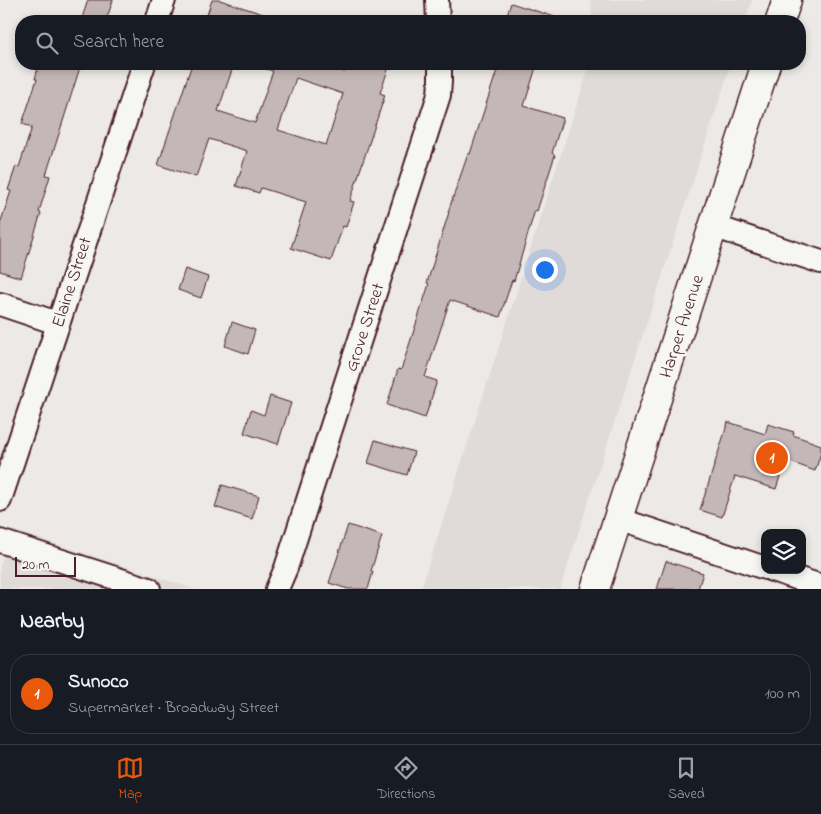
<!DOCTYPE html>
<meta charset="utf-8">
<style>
:root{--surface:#171b24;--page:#242831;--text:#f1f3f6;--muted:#9ea1a6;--line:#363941;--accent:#ea580c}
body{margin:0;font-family:"Indie Flower",sans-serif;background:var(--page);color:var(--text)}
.controls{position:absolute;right:15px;bottom:15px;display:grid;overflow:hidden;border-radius:10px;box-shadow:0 2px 8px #0003}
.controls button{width:45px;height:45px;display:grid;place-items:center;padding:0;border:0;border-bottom:1px solid var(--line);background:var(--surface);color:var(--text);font:25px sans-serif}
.scale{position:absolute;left:15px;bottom:12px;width:61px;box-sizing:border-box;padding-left:5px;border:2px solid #4a1f2b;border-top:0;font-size:14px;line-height:18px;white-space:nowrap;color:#4a1f2b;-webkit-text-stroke:4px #f6f6f2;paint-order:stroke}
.you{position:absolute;left:544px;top:269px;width:18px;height:18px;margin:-12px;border:4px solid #fff;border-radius:50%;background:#1a73e8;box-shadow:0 0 0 8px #1a73e833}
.badge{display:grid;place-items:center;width:32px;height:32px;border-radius:50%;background:var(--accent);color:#fff;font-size:16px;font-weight:700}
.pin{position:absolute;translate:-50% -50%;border:2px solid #fff;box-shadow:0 1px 5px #0006}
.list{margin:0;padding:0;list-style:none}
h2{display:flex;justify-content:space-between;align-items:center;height:65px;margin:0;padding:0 20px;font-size:21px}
h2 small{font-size:16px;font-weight:400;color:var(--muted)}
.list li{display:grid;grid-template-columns:32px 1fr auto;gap:15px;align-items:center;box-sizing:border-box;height:80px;margin:0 10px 10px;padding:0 10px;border:1px solid var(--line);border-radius:20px}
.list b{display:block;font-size:19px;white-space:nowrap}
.list p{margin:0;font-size:16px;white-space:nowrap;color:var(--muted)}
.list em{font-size:16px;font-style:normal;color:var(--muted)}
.icon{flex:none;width:28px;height:28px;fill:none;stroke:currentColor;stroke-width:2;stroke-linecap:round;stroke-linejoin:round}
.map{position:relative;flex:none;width:821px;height:589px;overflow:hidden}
.search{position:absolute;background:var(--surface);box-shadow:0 2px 8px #0003;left:15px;right:15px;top:15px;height:55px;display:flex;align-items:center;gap:12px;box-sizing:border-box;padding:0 18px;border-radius:20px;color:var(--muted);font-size:19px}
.sheet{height:155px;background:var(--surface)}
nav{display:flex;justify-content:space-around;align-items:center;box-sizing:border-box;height:70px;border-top:1px solid var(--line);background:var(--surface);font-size:14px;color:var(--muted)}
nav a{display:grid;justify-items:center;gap:2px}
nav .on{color:var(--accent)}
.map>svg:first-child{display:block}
</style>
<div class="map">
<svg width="821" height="589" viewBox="0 0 821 589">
<rect width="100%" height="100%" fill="#ece9e6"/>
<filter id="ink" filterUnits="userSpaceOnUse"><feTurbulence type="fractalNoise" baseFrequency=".02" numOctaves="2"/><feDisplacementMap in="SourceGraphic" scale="10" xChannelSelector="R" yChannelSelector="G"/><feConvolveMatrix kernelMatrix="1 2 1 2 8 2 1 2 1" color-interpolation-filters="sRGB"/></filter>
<g filter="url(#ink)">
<g fill="#e0dad8">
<path d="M591,0h161l-7,21h-153z"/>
<path d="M590,64h141l-171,525h-139z"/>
<path d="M12,530l182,59h-194v-22z"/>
</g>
<g fill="#c4b7b7" stroke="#4a1f2b" fill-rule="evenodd">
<path d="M88,0h25l-7,21h-25z"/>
<path d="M212,0h8l55,18v3h-70z"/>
<path d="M511,3l47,15 -1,3h-52z"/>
<path d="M39,64h42l-35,111 4,1 -11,36 2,1 -20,65 -21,-7v-47l11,-33 -3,-1 8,-24 3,1 13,-40 -10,-3 15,-45h-2z"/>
<path d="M192,64h42l-16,47 37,12 18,-52 -13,-4 1,-3h58l26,8 3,-8h42l-10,29 5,2 -35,106 4,1 -8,25 -3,-1 -12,35 -40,-13 15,-46 -45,-14 -2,5 -23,-7 11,-35 -38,-12 -13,38 -38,-12zM296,78l47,16 -17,51 -48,-15z"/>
<path d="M499,64h38l-13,42 39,12 -11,35 3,2 -18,56 -2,-1 -21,71 -2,-1 -12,37 -50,-17 -25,77 12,4 -12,37 -38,-13 11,-36 3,1 28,-86 -2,-1 22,-71h-1l20,-58h2z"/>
<path d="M185,269l23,8 -7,21 -23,-8z"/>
<path d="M232,322l23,8 -7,24 -23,-8z"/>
<path d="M270,396l21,7 -13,41 -34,-11 7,-23 13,5z"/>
<path d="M728,422l37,12 3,-10 26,8 -1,3 28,10v8l-6,18 -30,-11 -9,29 -41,-13 -13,41 -22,-7z"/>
<path d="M375,440l39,12 -7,23 -39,-12z"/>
<path d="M222,485l37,11 -7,23 -37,-12z"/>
<path d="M348,525l34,11 -11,35 2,1 -5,17h-20l-19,-6z"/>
<path d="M666,561l37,12 -5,16h-41z"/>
</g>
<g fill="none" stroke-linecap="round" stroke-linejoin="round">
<defs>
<g id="minor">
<path d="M437,0l1,21"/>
<path d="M157,21l7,-21"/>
<path d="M713,226l108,36"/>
<path d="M0,304l57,19"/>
<path d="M0,500l144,-436"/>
<path d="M618,519l147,49"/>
<path d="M0,541l149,48"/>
<path d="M772,570l49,16"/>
<path d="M277,589l9,-21 153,-473 1,-14v-17"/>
</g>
<g id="secondary">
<path d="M780,21l7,-21"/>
<path d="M595,589l171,-525"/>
</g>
</defs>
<use href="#minor" stroke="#4a1f2b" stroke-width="26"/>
<use href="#secondary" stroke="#4a1f2b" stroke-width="31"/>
<use href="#minor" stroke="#f6f6f2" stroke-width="22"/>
<use href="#secondary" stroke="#f6f6f2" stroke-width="28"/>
</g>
</g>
<g text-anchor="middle" stroke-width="5" stroke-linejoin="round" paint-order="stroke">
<g font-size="18" fill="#4a1f2b" stroke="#f6f6f2">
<text transform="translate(71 282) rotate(-72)" y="6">Elaine Street</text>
<text transform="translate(681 326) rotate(-72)" y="6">Harper Avenue</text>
<text transform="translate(364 327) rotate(-72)" y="6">Grove Street</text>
</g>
</g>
</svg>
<div class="controls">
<button><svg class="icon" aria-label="layers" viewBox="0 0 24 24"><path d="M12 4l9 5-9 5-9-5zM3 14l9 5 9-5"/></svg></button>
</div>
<div class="scale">20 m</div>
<div class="you"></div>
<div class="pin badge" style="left:772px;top:458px">1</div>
<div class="search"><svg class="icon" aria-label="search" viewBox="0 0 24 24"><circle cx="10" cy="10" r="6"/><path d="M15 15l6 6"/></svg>Search here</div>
</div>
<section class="sheet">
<h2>Nearby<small></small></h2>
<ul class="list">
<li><span class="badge">1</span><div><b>Sunoco</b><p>Supermarket · Broadway Street</p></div><em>100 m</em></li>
</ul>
</section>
<nav>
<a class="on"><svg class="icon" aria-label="map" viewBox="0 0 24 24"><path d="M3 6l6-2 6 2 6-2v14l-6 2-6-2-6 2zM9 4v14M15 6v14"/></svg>Map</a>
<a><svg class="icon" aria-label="directions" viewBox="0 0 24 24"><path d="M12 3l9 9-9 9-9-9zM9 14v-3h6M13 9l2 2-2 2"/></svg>Directions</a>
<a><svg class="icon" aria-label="saved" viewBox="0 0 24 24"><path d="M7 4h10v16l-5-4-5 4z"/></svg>Saved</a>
</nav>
